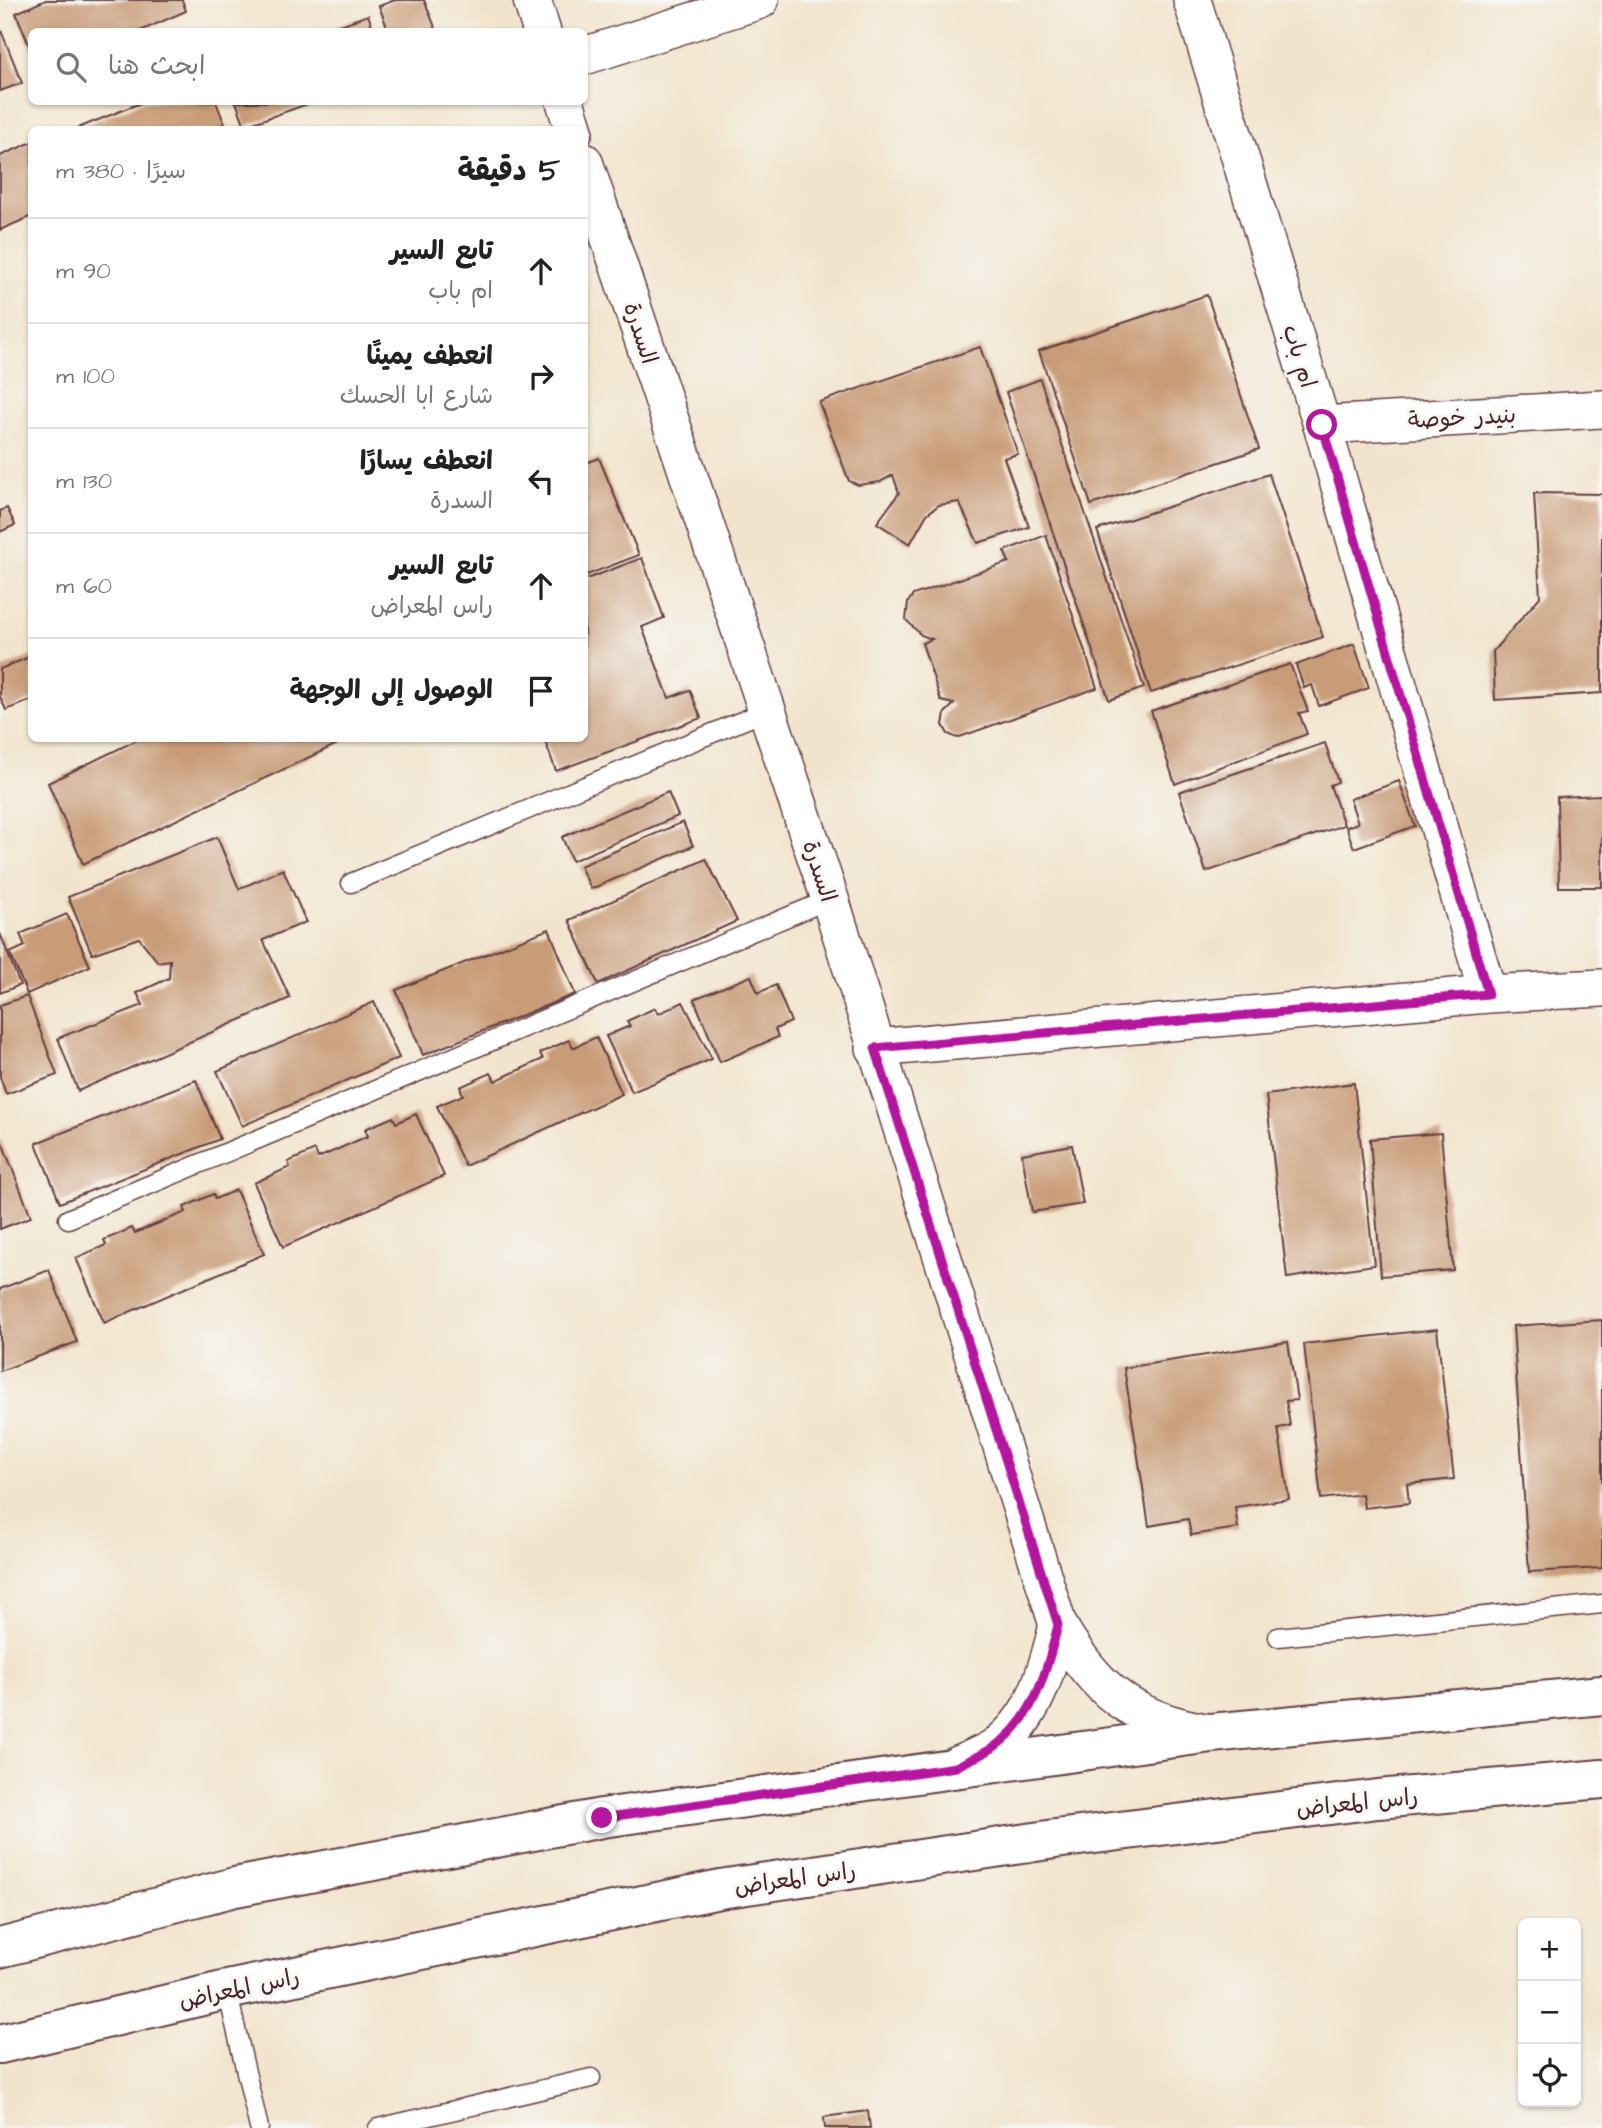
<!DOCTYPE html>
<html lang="ar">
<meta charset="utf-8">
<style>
:root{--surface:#fff;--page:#f2f2f2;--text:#222;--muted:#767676;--line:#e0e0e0}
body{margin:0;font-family:"Architects Daughter","Playpen Sans Arabic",sans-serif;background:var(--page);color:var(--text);direction:rtl}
.controls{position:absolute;right:21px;bottom:21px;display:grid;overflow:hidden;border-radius:10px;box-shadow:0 2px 5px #0004}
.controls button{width:63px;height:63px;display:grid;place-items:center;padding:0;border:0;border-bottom:2px solid var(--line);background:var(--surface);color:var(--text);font:35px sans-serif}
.stop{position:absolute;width:21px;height:21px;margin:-16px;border:5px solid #b5179e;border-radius:50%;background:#fff}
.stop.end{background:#b5179e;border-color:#fff;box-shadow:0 2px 7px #0008}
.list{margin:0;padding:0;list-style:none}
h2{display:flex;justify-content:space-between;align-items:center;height:91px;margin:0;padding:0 28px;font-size:30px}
h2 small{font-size:23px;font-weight:400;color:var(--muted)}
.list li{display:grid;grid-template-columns:46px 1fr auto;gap:21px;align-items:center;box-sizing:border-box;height:105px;padding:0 28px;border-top:2px solid var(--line)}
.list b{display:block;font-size:26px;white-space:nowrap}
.list p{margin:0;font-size:23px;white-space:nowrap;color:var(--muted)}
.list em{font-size:23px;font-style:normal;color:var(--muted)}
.icon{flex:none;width:38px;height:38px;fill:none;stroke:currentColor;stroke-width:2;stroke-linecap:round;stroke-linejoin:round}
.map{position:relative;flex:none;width:1602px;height:2128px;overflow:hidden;direction:ltr}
.search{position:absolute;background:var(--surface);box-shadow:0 2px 5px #0004;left:28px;top:28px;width:560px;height:77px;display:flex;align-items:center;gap:18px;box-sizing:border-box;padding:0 24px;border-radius:10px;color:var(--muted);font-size:26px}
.panel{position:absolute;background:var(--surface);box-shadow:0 2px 5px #0004;left:28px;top:126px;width:560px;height:616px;border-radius:10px;direction:rtl}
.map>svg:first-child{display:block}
</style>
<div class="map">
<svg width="1602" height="2128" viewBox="0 0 1602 2128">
<rect width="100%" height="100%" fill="#f6f6f2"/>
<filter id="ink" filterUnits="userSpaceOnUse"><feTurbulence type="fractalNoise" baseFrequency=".0143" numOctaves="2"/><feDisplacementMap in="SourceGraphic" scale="14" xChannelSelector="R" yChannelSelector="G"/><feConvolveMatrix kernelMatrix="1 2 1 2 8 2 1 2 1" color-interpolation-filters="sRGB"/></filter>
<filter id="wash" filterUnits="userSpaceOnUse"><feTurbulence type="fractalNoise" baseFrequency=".00686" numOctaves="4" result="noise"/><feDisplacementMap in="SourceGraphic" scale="28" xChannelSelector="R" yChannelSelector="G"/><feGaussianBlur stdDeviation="1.57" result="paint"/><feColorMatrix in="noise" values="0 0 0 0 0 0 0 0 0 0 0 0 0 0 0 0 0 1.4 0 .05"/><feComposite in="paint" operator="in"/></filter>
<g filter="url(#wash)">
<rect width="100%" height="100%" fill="#f2e4cc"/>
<g id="blocks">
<g fill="#c99c78">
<path d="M46,0h136l4,11 -48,21h-106l-1,18 -15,-37z"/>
<path d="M395,0h29l13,32h-48l-10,-26z"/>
<path d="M368,15l6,17h-50v-1z"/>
<path d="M0,28l22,55 -22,8z"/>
<path d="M143,102h73l11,28h-154z"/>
<path d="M236,102h77l-68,24z"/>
<path d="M32,142v74l-32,14v-74z"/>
<path d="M1207,295l52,154 -168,56 -52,-154z"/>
<path d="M980,347l38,107 -14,4 25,69 -51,16 -19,-41 -20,3 -12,9 -17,30 -33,-21 22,-30 -6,-18 -13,7 -22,3 -9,-4 -30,-79z"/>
<path d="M1040,379l104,309 -35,12 -103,-308z"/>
<path d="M599,458l40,97 -52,20 -3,-7v-104z"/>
<path d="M1269,474l54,163 -172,56 -54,-163z"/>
<path d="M1534,493l68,1v199l-107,7 -2,-49 47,-54z"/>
<path d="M7,508l8,17 -15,7v-21z"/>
<path d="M1046,535l51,153 -140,50 -9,-4 -5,-9 2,-12 9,-9 -13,-3 -19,-58 10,-4 -11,-4 -15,-15 2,-18 5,-7 96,-33 -5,-11z"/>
<path d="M642,558l22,60 -22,9 27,71 21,-8 11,28 -145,53 -12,-33h40v-158z"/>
<path d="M1354,644l15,44 -50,18 -7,-21 -8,3 -8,-23z"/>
<path d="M32,656v44l-26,10 -6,-13v-28z"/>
<path d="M1290,664l18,47 -9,2 8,21 -132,50 -24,-73z"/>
<path d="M141,738h209l-267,126 -35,-81z"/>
<path d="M1325,743l13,39 -8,3 14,40 -138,47 -27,-80z"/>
<path d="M1399,781l16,45 -61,22 -8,-21 12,-4 -8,-24z"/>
<path d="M668,792l10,24 -106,45 -10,-24z"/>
<path d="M1602,795v92h-43l-2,-90z"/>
<path d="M683,822l10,24 -102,43 -11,-23z"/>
<path d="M217,837l22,52 44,-20 23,53 -43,18 27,58 -212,93 -20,-53 85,-33 -6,-12 32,-15 1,-18 -12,2 -19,-24 -47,16 -24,-57z"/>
<path d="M706,859l31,62 -139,63 -29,-64z"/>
<path d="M67,914l23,52 -63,28 -17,-41 15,-7 -5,-12z"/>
<path d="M549,929l26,65 -152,61 -27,-65z"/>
<path d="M0,933l20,52 -20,8z"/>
<path d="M751,976l7,17 18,-8 15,37 -16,7 3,8 -58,25 -26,-63z"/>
<path d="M27,996l30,79 -51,19 -6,-17v-72z"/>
<path d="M374,1002l25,56 -157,68 -25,-55z"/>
<path d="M683,1002l29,57 -80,33 -26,-56 24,-10 -3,-5 28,-13 3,6z"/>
<path d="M596,1037l26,57 -157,72 -28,-60 26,-11 -3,-8 31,-14 4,8 48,-22 -3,-6 29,-13 4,8z"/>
<path d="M196,1080l24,59 -160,64 -24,-60z"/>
<path d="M1354,1083l20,182 -87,13 -21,-183z"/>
<path d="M416,1114l28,62 -161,71 -29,-64 36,-16 -2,-5 27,-12 3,8 50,-22 -3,-7 28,-12 3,6z"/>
<path d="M1441,1133l12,137 -72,6 -11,-137z"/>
<path d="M0,1137l31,80 -31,12z"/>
<path d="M1072,1145l11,59 -51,8 -10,-58z"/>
<path d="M236,1190l28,64 -160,69 -28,-65 30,-13 -2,-5 28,-12 3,5 51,-21 -2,-5 29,-13 2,5z"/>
<path d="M49,1270l28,72 -77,29v-82z"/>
<path d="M1602,1320v248l-73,4 -16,-246z"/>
<path d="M1437,1329l17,150 -47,5 2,19 -45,5 -2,-14 -41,5 -17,-155z"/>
<path d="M1288,1342l9,58 -11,1 4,25 -12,2 11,71 -54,8 3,21 -47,7 -3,-16 -39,7 -25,-158z"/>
<path d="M868,2111l2,17h-45l-1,-11z"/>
</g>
</g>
</g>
<g filter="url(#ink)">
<use href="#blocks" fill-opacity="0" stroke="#633d43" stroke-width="2"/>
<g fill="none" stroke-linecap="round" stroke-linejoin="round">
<defs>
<g id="service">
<path d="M351,883l415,-172"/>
<path d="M68,1219l762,-320"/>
<path d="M1278,1637l324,-33"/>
<path d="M227,1990l32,138"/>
<path d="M378,2128l213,-50"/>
</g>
<g id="minor">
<path d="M532,0l10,32"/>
<path d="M1192,0l130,425 166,569"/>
<path d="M584,56l176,-56"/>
<path d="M565,102l9,28"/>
<path d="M584,162l246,737 228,726c37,64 73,95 148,107"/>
<path d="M1322,425l280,-16"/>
<path d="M875,1048l613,-54 114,-6"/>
<path d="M956,1766c12,-6 27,-11 39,-19 40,-28 52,-77 63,-122"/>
</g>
<g id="tertiary">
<path d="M0,1948l235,-61 367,-69 609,-85 391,-38"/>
<path d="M0,2044l227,-54 493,-101 335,-50 323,-40 224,-20"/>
</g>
</defs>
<use href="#service" stroke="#633d43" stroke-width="21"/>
<use href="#minor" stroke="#633d43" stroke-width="40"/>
<use href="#tertiary" stroke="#633d43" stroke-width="42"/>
<use href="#service" stroke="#fff" stroke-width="18"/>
<use href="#minor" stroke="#fff" stroke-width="37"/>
<use href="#tertiary" stroke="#fff" stroke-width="38"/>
</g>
</g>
<g fill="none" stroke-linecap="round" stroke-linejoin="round" filter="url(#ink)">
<path stroke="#b5179e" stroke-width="9" d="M602,1818l354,-51c12,-7 27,-12 38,-20 41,-28 53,-77 64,-122l-183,-577 613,-54 -166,-569"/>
</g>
<g text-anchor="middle" stroke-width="6" stroke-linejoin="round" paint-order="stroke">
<g font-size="23" fill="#4a1f2b" stroke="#f6f6f2">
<text transform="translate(641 333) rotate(72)" y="8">السدرة</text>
<text transform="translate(1300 356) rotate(73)" y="8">ام باب</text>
<text transform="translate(1462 417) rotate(-3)" y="8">بنيدر خوصة</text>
<text transform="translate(820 871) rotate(72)" y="8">السدرة</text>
<text transform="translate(1357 1802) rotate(-6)" y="8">راس المعراض</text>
<text transform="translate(795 1878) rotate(-8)" y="8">راس المعراض</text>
<text transform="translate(239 1988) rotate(-12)" y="8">راس المعراض</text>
</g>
</g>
</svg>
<div class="controls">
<button>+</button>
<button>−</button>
<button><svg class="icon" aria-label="locate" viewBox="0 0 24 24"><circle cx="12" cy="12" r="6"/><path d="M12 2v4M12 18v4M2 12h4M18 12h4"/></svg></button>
</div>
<div class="stop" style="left:1322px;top:425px"></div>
<div class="stop end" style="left:602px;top:1818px"></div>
<div class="search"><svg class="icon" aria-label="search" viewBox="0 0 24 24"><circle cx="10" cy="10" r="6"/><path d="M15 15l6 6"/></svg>ابحث هنا</div>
<section class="panel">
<h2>5 دقيقة<small>سيرًا · 380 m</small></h2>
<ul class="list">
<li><svg class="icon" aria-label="ahead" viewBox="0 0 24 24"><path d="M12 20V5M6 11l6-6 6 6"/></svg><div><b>تابع السير</b><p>ام باب</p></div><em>90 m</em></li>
<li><svg class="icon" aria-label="right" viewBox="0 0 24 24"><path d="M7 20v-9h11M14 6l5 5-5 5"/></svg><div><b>انعطف يمينًا</b><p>شارع ابا الحسك</p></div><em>100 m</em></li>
<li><svg class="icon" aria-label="left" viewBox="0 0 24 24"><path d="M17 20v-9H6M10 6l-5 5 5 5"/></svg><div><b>انعطف يسارًا</b><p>السدرة</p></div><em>130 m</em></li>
<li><svg class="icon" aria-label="ahead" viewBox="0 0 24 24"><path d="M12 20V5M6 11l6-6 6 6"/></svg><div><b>تابع السير</b><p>راس المعراض</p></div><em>60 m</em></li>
<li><svg class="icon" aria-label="arrive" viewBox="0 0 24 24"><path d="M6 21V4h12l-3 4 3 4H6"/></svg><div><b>الوصول إلى الوجهة</b></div></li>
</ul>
</section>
</div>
